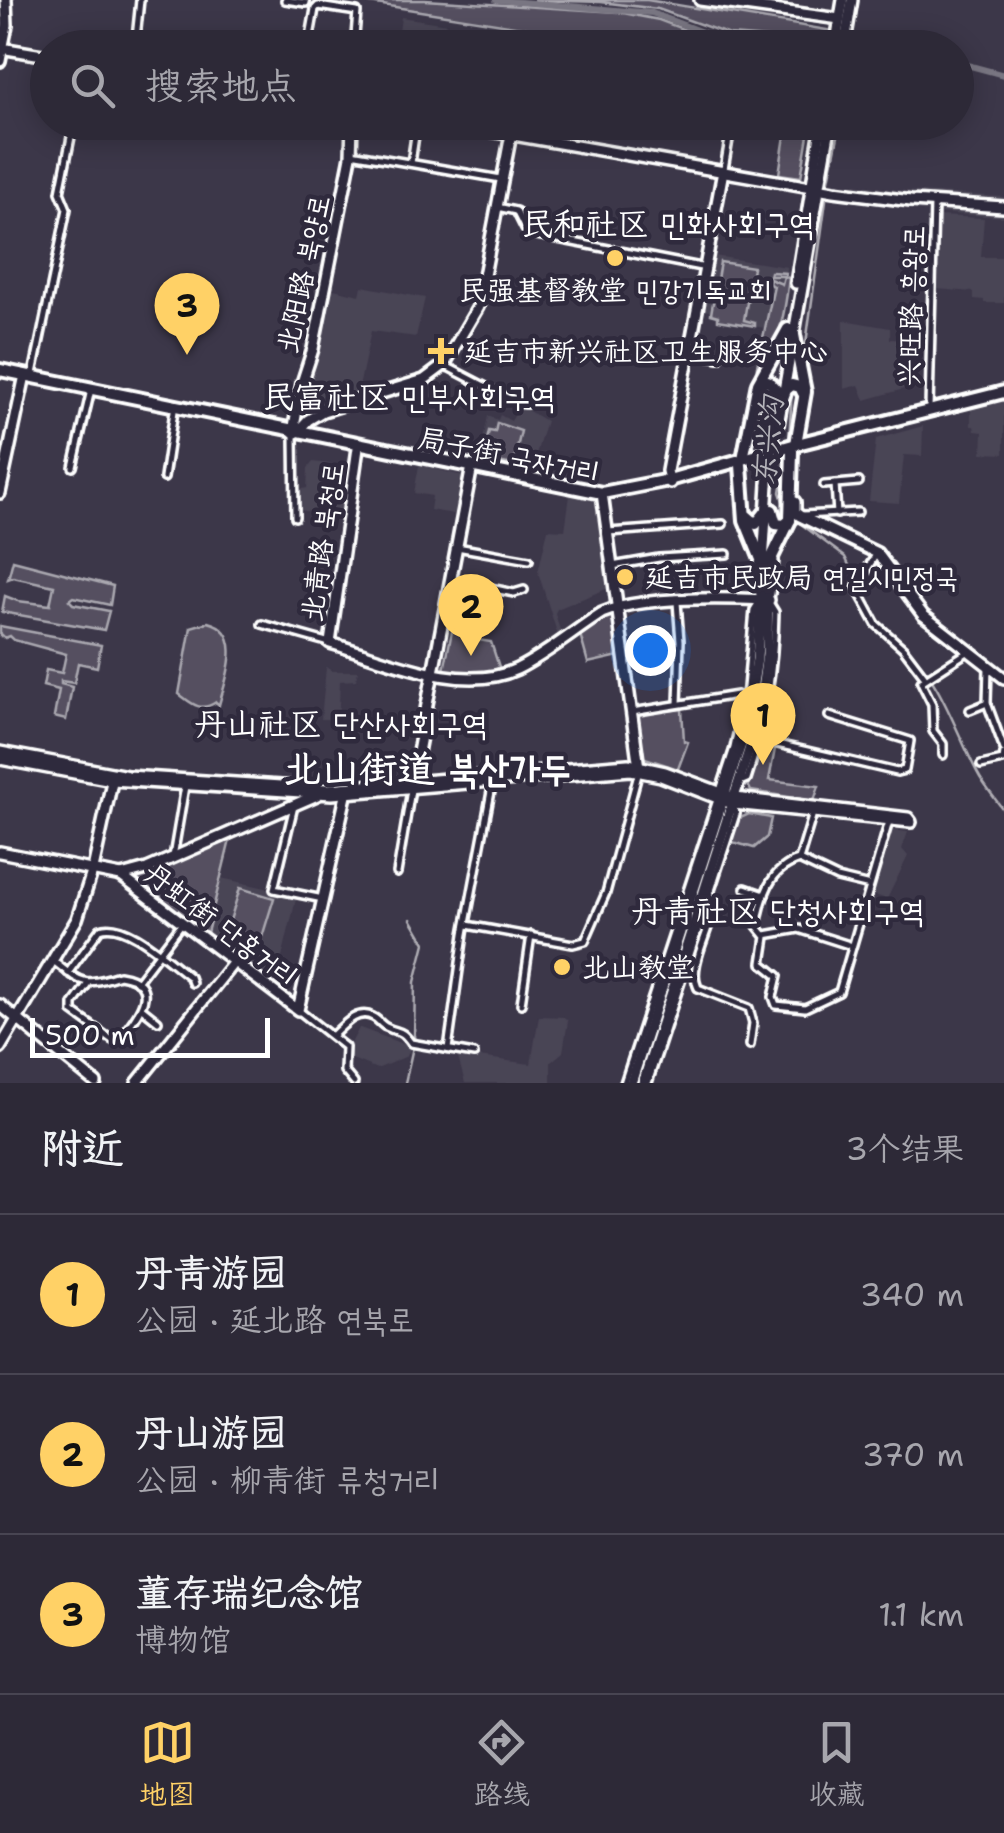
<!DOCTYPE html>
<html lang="zh">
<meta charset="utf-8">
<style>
:root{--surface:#2d2937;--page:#393542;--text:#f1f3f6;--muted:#a7a6ad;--line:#484552;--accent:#ffd166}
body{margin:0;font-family:"Shantell Sans","LXGW WenKai TC","Poor Story",sans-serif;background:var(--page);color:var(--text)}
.scale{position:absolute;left:30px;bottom:25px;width:240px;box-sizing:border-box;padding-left:10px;border:5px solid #fff;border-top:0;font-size:28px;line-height:35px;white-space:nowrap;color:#fff;-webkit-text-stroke:8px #2f2a3d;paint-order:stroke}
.you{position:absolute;left:650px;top:650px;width:35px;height:35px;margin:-25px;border:8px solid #fff;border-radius:50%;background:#1a73e8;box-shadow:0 0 0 15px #1a73e833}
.badge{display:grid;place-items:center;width:65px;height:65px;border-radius:50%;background:var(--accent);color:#111;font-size:32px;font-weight:700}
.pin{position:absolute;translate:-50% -82px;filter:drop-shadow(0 2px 5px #0008)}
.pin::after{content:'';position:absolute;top:52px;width:35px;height:30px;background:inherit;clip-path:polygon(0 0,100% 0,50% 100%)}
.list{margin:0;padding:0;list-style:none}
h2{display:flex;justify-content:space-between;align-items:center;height:130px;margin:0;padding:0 40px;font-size:42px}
h2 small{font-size:32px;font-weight:400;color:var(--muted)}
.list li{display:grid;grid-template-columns:65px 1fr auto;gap:30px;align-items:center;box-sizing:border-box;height:160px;padding:0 40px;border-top:2px solid var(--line)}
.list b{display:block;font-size:38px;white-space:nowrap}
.list p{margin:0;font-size:32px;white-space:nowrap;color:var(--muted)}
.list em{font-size:32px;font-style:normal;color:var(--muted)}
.icon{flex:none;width:55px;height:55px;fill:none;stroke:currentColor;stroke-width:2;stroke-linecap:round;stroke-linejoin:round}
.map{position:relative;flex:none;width:1004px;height:1083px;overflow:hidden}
.search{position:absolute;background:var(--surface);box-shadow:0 5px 25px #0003;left:30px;right:30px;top:30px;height:110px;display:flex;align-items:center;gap:25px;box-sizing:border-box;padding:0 35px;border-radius:55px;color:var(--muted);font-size:38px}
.sheet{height:610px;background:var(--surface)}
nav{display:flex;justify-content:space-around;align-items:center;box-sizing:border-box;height:140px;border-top:2px solid var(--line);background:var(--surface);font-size:28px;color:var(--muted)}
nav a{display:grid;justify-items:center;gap:5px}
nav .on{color:var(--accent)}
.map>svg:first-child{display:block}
</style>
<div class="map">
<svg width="1004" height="1083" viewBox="0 0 1004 1083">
<rect width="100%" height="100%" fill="#3c3749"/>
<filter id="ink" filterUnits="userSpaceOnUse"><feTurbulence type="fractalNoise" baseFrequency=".01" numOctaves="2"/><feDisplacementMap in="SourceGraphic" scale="20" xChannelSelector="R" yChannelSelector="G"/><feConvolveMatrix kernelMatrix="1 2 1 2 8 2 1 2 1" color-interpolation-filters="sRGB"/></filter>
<g filter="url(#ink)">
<g fill="#494455">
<path d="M401,17l46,7v23h-50z"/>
<path d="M484,29l102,17 -106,1z"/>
<path d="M855,184l51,7 98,6v20l-68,-4 -83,-11z"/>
<path d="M936,216l48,2 -3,39h23v46h-20v-3l-10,-1v-7l-38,-3z"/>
<path d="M714,256l73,11 -11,63 -58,-10v-4l-14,-7z"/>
<path d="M362,286l63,12 -9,39 -45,-6 -13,61 -57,25 28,-129 31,7z"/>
<path d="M844,320l46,8v11l19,1 1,28h-5v5l7,1 -1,13 -46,13 -6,-15 -15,4z"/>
<path d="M1004,400v54l-22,-1 1,-21 -8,-1 -1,-5h-3v-20z"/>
<path d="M520,406l26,15 -15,50 -52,-12 9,-43 10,4 2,-5 11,6z"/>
<path d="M923,426l-1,30 -18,-1 -5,48 -30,-2 7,-62z"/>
<path d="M313,462l34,4 -7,50 -42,-6v-20l9,-2 1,-20z"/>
<path d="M419,465l45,11 -5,39 -29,-5 2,-14 -18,-3z"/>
<path d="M570,495l30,6 11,86 -54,22 -2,4 6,21 -3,2 -20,-64 10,-43 17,1z"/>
<path d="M326,667l6,4h26l-2,9 -16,1 -2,47 -8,-1 -2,-8h-7z"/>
<path d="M892,830l16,2 -6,17 6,7 -21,43 -16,-5z"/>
<path d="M221,878l76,17 -22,92 -69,-50z"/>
<path d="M539,1016l25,1 4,4 -5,31 -12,10v21h-86l-8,-29 74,10z"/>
<path d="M359,1028h1l51,19 -4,9 -30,13 -30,-12 1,-8z"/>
</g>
<g fill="#555060" stroke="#aaa8b0" stroke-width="2.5">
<path d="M351,0h74l193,12 41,8 60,23 29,4h-101z"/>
<path d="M534,0h113l186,31 -3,16 -38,-7 -62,-5 -72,-26 -57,-7z"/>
<path d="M787,123h23l-9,54 -22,-3z"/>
<path d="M720,262l33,5 -9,53 11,3v3l-37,-6v-4l-7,-2z"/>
<path d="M771,272l15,1 -1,4 4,1c-6,51 -11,63 -36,107l21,-99 -5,-2 1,-5 12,5 2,-8h-14z"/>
<path d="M497,423l24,8 -8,34 -30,-6 6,-28 6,1z"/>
<path d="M13,560l100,26 -3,19 -37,-8 -4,3 4,4 36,7 -5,19 -102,-18 3,-16 13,5 32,4 4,-19 -41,-9 -5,2z"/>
<path d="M614,612l5,44 -31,7 -8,-29z"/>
<path d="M455,617l27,6 -4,17 13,2 9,28 -30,4 -26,-4z"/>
<path d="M208,622c38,9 18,56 11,83l-3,-3c-16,11 -25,1 -37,-8l12,-67z"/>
<path d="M0,626l101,19 -4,22 -19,-4 -4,20 -13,-2v3l11,3 -6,33 -12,-3 5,-27 -16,-4 3,-16 16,3 4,-19 -52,-14 -4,-4 -5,2 -4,-4 -1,3z"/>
<path d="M682,709l2,32 4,1 -10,27 -36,-12 -7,-43z"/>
<path d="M761,743l14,6 -6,31 50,6 -5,15 -63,-10 -3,-6z"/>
<path d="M749,814l22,4 -4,19 -13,11 -25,-7 7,-21z"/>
<path d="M230,840l-24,97 -72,-55 1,-4z"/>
<path d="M240,888l34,10 -15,49 -34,-10z"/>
</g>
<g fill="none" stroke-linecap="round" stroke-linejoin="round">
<g stroke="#afadb4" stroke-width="2.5">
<path d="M353,0v1"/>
<path d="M828,185l13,-63"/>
<path d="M804,358l23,-165"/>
<path d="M789,440l3,-51"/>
<path d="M787,453l-7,39 7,21"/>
<path d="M793,518l52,39 27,55 16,19"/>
<path d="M905,647c36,33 50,83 72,125 7,14 18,26 27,39"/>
<path d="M411,919l14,24 -10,39 -1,58"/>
<path d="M405,1083l8,-36"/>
</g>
<g stroke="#797682" stroke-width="6">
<path d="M496,0l156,13 66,25 92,10"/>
<path d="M956,62l48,13"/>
</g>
<defs>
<g id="street">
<path d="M285,0l21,3"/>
<path d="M135,48l5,-48"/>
<path d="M308,48l7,-39 3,-3 39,6 -3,36"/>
<path d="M351,153l150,26"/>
<path d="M411,163l6,-41"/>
<path d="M724,169l8,-47"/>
<path d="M497,207l19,4 9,18 7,5 174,34"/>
<path d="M689,352l30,6"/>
<path d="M444,365l73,38 9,1"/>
<path d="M33,374l34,-165 -7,-17 14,-70"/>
<path d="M929,409l5,-206"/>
<path d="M294,435l1,82"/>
<path d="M73,467l17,-73"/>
<path d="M164,478l10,-67"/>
<path d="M835,484l2,30"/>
<path d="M824,485l35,-3"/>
<path d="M803,515l55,-3"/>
<path d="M608,532l115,-8"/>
<path d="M457,547l72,13"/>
<path d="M877,553l-21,34 20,37 27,24 22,29"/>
<path d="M612,566l47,-8 68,-4"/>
<path d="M451,580l63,13 10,-3"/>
<path d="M758,592v-29"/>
<path d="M771,594l4,-34"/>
<path d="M677,602l3,39 -2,63"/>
<path d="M262,624l68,19"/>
<path d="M988,667l-1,36 17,46"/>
<path d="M970,710l17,-7"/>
<path d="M632,712l105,-17"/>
<path d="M756,739l141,33 8,-2 5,-29 -81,-25"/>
<path d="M943,755v-11l-10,-13 -1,-27 -11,-22 48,-31"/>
<path d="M981,765l22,-5 1,-6"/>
<path d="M740,782l7,-3c18,-54 27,-110 28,-167l-5,-8"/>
<path d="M294,806l-20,83 49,10"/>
<path d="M173,857l12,-71"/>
<path d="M799,860l15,-50"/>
<path d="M397,873l14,-83"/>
<path d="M870,886l-33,-8 -38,-18c-30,9 -37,37 -42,66l9,11 -4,26 16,13 -5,21 3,8 29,3 34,-16 51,-174"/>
<path d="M745,888l20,7"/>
<path d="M704,904l8,10c-4,21 -24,54 -14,74l51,20 4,15 -3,22"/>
<path d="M467,925l106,19 12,-3 21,-48 33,-122"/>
<path d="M765,935l34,-6 53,17"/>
<path d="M52,960c31,24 30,27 67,15 47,7 17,43 1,63l-8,2 -39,-28v-8l16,-22"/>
<path d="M68,973l32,-44c26,-10 68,32 90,48l2,6"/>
<path d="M137,982l45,-59"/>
<path d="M521,1004l10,-69"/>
<path d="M143,1009l15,12"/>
<path d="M298,1010l47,37 -1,24 10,12"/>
<path d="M332,1036c11,-10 25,-28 41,-19 5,2 8,8 13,10 14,7 14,1 25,16l63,11"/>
<path d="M448,1049l16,-115 29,-153"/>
<path d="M624,1083l110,-335 13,-60 7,-78 5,-8"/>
<path d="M648,1083l88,-269 -3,-9"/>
</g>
<g id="secondary">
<path d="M700,0l140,19"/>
<path d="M1,48l47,8"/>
<path d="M835,48l8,-48"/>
<path d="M844,48l8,-48"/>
<path d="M0,61l7,-36 -1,-25"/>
<path d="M422,122l19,4"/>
<path d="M439,122l395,69 77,10 93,6"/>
<path d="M796,283l26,-161"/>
<path d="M778,425l53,-303"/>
<path d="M293,432l9,-49 11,-34 38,-193 1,-34"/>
<path d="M296,433l12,-13 15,-9 101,-31 20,-15 34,-58 33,-173"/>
<path d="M358,448l-28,195c56,16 132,52 187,26 30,-15 57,-38 85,-56 38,-17 123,-15 167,-13"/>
<path d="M670,483l-3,-12 56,-300"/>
<path d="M0,493l25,-118"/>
<path d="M602,493l37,275"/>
<path d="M795,502v10l5,4 77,37 46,62 81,63"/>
<path d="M0,752l128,24 199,13 301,-25 37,8 70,26 173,20 3,4 -178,-18 -72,-28 -30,-6 -299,24 -220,-14 -112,-21"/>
<path d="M412,784l60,-318"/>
<path d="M0,852l121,24 177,134 49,-219"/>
<path d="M121,876l26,-7 170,-74"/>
<path d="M0,1005l96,78"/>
<path d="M0,1048l77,-129 16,-50 20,-92"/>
<path d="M137,1083l97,-121"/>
<path d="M631,1083l114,-351 12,-73 11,-175"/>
<path d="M643,1083l114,-358 10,-71 1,-75"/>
</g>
<g id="primary">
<path d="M793,330l12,62 -9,52"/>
<path d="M0,370l602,123 67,-13 124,-35 211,-53"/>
<path d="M758,389l4,-7 6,-1 11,12"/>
<path d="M782,401l4,-11 6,-5 8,2 3,6"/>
<path d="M743,459l15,-76 30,-54"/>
<path d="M741,465l4,55 18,44"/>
<path d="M772,510l4,14 8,1 6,-5"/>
<path d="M747,516l9,8 11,-14"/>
<path d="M769,563l21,-43 2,-69"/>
</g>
</defs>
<use href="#street" stroke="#fff" stroke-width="12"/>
<use href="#secondary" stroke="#fff" stroke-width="16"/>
<use href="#primary" stroke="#fff" stroke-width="18"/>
<use href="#street" stroke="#2f2a3d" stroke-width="5"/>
<use href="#secondary" stroke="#2f2a3d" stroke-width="9"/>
<use href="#primary" stroke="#2f2a3d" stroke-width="10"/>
<defs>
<path id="secondary-bridge" d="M768,484l6,-60"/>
</defs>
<use href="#secondary-bridge" stroke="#fff" stroke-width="16" stroke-linecap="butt"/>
<use href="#secondary-bridge" stroke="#2f2a3d" stroke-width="9"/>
</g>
</g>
<g fill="#ffd166" stroke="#2f2a3d" stroke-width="4">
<circle cx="615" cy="258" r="10"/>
<path d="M436 336h10v10h10v10h-10v10h-10v-10h-10v-10h10z"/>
<circle cx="625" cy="577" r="10"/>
<circle cx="562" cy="967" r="10"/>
</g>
<g text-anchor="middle" stroke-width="9" stroke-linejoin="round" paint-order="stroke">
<g font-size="28" fill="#fff" stroke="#2f2a3d">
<text transform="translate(303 274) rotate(-78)" y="10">北阳路 북양로</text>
<text transform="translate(911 306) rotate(-88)" y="10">兴旺路 흥왕로</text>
<text transform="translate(509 455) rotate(11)" y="10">局子街 국자거리</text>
<text transform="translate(322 542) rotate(-82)" y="10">北青路 북청로</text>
<text transform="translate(221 924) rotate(37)" y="10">丹虹街 단홍거리</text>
</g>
<g font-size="28" fill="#fff" stroke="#2f2a3d" text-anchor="start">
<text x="615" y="300" text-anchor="middle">民强基督教堂 민강기독교회</text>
<text x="464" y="361">延吉市新兴社区卫生服务中心</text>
<text x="645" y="587">延吉市民政局 연길시민정국</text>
<text x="582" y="977">北山教堂</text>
</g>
<g font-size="30" font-style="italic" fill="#b5b4ba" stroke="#2f2a3d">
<text transform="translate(768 441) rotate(-84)" y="10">东兴沟</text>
</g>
<g font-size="32" fill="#fff" stroke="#2f2a3d">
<text x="668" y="235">民和社区 민화사회구역</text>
<text x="409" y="408">民富社区 민부사회구역</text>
<text x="341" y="735">丹山社区 단산사회구역</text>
<text x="778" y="922">丹青社区 단청사회구역</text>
</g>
<g font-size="38" font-weight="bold" fill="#fff" stroke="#2f2a3d">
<text x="427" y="782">北山街道 북산가두</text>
</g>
</g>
</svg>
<div class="scale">500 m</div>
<div class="you"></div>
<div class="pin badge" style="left:763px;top:765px">1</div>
<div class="pin badge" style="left:471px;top:656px">2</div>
<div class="pin badge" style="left:187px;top:355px">3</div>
<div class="search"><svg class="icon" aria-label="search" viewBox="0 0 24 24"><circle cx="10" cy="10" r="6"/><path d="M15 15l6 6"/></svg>搜索地点</div>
</div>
<section class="sheet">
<h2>附近<small>3个结果</small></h2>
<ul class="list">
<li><span class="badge">1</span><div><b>丹青游园</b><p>公园 · 延北路 연북로</p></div><em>340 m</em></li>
<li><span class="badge">2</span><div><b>丹山游园</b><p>公园 · 柳青街 류청거리</p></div><em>370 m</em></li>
<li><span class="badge">3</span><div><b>董存瑞纪念馆</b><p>博物馆</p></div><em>1.1 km</em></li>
</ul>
</section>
<nav>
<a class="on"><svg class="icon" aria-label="map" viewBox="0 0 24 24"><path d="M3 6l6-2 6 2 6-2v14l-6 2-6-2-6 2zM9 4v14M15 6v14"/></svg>地图</a>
<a><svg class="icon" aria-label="directions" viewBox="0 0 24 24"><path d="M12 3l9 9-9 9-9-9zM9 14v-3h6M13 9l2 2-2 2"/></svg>路线</a>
<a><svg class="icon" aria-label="saved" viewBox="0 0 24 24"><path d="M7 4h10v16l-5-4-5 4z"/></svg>收藏</a>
</nav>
